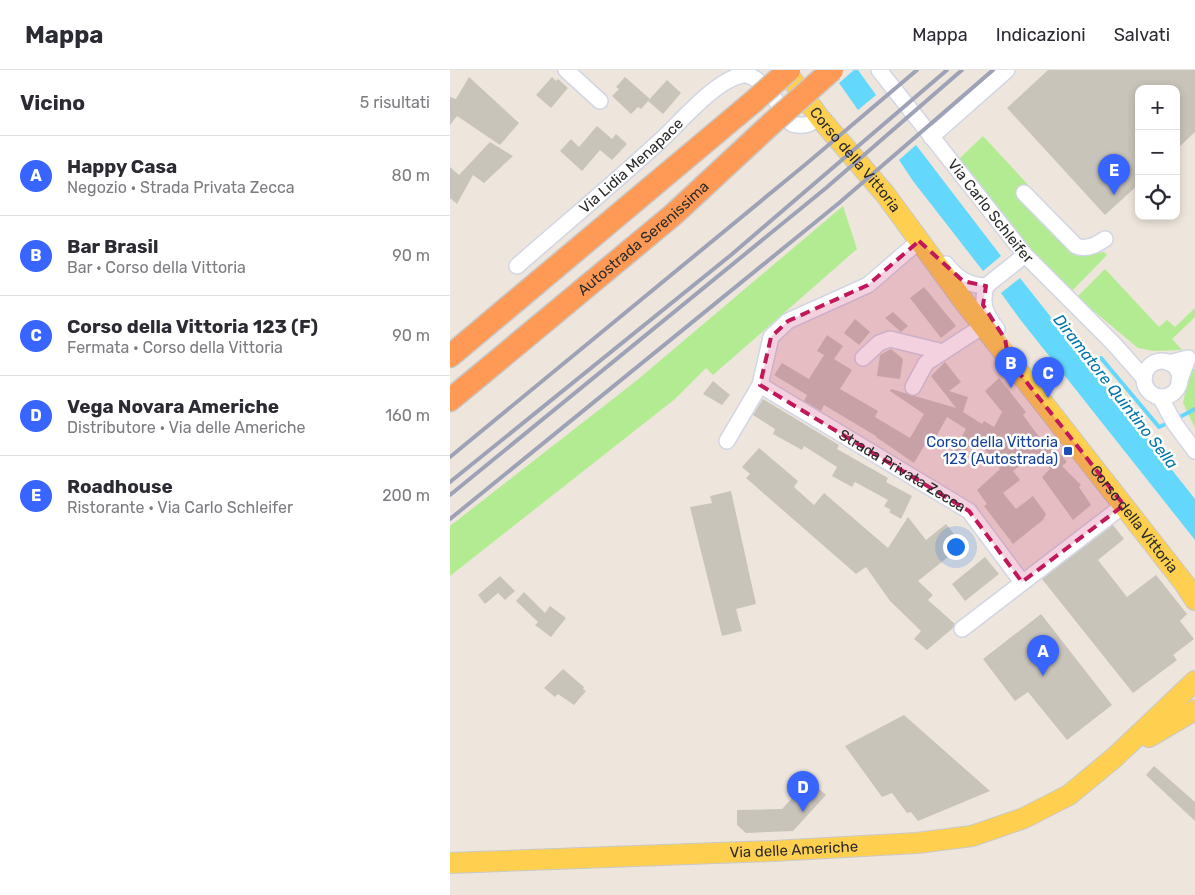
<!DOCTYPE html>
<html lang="it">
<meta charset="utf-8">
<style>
:root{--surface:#fff;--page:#f2f2f3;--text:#2b2b33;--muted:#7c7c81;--line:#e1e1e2;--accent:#3864ff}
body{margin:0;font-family:Rubik,sans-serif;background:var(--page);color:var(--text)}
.controls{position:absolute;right:15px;top:15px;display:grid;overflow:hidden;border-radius:10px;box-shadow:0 2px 8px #0003}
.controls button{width:45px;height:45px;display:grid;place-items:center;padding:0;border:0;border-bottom:1px solid var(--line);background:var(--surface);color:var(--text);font:25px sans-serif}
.you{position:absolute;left:505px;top:476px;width:18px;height:18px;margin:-12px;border:4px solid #fff;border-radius:50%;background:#1a73e8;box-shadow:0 0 0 8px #1a73e833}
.badge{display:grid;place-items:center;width:32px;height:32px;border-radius:50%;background:var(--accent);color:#fff;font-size:16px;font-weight:700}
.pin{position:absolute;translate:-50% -41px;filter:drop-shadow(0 1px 2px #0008)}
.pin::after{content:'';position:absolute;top:26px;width:18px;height:15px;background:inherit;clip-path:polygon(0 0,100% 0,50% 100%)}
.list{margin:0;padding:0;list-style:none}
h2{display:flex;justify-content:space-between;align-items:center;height:65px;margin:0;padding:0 20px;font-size:21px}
h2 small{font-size:16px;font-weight:400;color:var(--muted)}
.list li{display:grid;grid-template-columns:32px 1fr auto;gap:15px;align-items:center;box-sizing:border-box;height:80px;padding:0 20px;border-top:1px solid var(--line)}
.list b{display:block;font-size:19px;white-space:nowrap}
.list p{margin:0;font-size:16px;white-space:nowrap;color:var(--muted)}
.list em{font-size:16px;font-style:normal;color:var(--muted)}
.icon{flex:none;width:28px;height:28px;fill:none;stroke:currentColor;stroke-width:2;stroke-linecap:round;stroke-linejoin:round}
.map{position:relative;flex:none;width:745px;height:825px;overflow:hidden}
header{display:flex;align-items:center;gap:30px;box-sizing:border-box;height:70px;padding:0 25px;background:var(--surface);border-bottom:1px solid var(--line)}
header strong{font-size:24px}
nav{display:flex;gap:28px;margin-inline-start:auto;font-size:18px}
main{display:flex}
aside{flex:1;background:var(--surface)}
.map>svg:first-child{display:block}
</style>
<header>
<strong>Mappa</strong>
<nav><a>Mappa</a><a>Indicazioni</a><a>Salvati</a></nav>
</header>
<main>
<aside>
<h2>Vicino<small>5 risultati</small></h2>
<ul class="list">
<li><span class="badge">A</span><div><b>Happy Casa</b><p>Negozio · Strada Privata Zecca</p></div><em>80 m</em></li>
<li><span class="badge">B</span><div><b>Bar Brasil</b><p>Bar · Corso della Vittoria</p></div><em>90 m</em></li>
<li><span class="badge">C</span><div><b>Corso della Vittoria 123 (F)</b><p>Fermata · Corso della Vittoria</p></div><em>90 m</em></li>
<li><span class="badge">D</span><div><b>Vega Novara Americhe</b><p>Distributore · Via delle Americhe</p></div><em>160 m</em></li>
<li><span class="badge">E</span><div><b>Roadhouse</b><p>Ristorante · Via Carlo Schleifer</p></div><em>200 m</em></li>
</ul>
</aside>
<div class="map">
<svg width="745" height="825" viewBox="0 0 745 825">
<rect width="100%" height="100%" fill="#eee6dc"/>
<g fill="#b3eb92">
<path d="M533,66l100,108 -63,-47 57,59 27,-4 3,3 -36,37 -43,-45 -69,-88z"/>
<path d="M393,136l14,43 -144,126 -7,-7 -31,31 -225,177v-50l186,-145z"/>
<path d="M655,199l54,58 8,-7 8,7 20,-19v9l-23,22 10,11 -28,1 -16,-3 -61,-51z"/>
<path d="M740,298l5,1v59l-12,-25z"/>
</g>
<g fill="#63d8fc">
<path d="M404,0h4l18,25 -18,15 -19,-27z"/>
<path d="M466,75l85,111 -18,15 -70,-90 -14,-21z"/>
<path d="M570,208l175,221v41l-176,-222 -18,-25z"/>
</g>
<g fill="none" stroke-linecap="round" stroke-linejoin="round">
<g stroke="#63d8fc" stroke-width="4">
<path d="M651,288l58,69 11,-5"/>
<path d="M726,349l19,-10"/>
</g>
</g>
<g fill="#c9c4ba">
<path d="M598,0h147v62l-19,18v-61h-37v95l-34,31 -98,-107z"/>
<path d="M19,7l50,46 -19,22 -43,-29 -7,9v-28l6,2z"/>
<path d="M102,7l4,4 2,-2 10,9 -17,20 -15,-13z"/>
<path d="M175,7l25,22 -9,10 -3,-2 -7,7 -19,-18 7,-7 -3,-2z"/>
<path d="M217,10l14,13 -18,21 -15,-13z"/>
<path d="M147,56l15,13 4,-5 11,10 -15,16 -12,-10 -18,21 -22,-20 11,-12 8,8z"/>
<path d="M40,72l23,14 -29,27 -11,-8 -16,29 -7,-6v-31l9,8z"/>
<path d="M474,217l32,39 -15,12 -31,-40z"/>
<path d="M443,242l15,14 -7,6 -16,-14z"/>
<path d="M405,249l15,13 -11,13 -15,-12z"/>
<path d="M377,265l16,11 -9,13 18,11 -12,19 38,22 -3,6 35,21 14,-24 -34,-23 1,-2 65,19 -25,-32 14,-14 16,20 -12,9 19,6 -5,15 19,12 2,-3 10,6 8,-15 -17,-21 14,-13 27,34 -3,3 22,30 5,-4 17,21 -5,4 19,19 -2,2 12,18 -18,15 -31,-43 8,-8 -15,-16 -22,18 7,9 -17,13 13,16 17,-13 13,18 -3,6 -30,24 -29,-38 3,-2 -10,-14 23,-21 -25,-32 -14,21 -9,-5 14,-24 -19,-12 -12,22 -5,-3 -16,27 -38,-26v-1l-52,-31 -3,6 -17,-10 3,-6 -33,-20 8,-12 27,16 15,-24 -7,-4z"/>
<path d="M441,279l12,10 -3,20 -23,-3 3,-21z"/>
<path d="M263,311l17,14 -8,10 -19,-11z"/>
<path d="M313,329l76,46 -2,4 51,29 -2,4 26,14 -11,23 -12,-7 2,-2 -7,-4 4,-6 -33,-18 -3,5 -20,-11 5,-9 -33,-21 -2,4 -29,-16 2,-5 -22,-14z"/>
<path d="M309,378l39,33 -4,6 20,18 10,-12 64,55 20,-31 18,23 20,-16 17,21 -45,36 15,14 -5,5 27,24 -2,4 -26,22 -13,-11 7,-8 -31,-30 -24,-34 -10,7 -110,-96 4,-4 -8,-7z"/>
<path d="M281,421l25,113 -20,5 6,22 -20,5 -32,-129 22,-4 -2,-7z"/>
<path d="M663,455l11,14 -26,21 29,37 29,-22 31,39 -7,7 14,18 -21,16 4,5 -44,33 -91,-114z"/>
<path d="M535,487l14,17 -34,27 -13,-17z"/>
<path d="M50,506l15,15 -10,9 -7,-7 -13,11 -7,-9z"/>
<path d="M74,522l21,21 5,-7 16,12 -15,19 -16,-12 3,-3 -22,-21z"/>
<path d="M591,544l71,91 -45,35 -39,-48 -13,9 -32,-42z"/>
<path d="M113,599l21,18 -1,2 3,2 -12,14 -16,-11 -3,3 -11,-9z"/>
<path d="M454,645l86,76 -72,30 -7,-9 -4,1 -15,-20 -10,4 -37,-51z"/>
<path d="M704,696l41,36v19l-49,-46z"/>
<path d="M359,710l17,15 -33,36 -47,2 -9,-8v-15l45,-1z"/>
</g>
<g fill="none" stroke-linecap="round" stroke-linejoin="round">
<defs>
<g id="minor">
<path d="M116,0l34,31"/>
<path id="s1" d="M429,0l146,185 88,88 31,35"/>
<path d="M481,67l76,-67"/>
<path d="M574,123l52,53c11,4 20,-1 29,-7"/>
<path d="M496,194c12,15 21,21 40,22 -5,18 -1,28 11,43"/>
<path id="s2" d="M67,196c47,-41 96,-82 143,-125 20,-18 56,-62 83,-66 18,-2 39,35 49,49 12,3 18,1 27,-7"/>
<path d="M536,216l39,-31"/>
<path d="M413,288l16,-15 11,-4 53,13"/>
<circle cx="712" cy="309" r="18"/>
<path d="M719,293l19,-5 -9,24"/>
<path id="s3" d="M310,315l209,126 53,71"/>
<path d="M463,317l13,-24 57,-37"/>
<path d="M710,327l15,27 20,27"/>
<path d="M277,371l33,-56 11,-48 17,-16 80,-36 51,-44"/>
<path d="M512,559l162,-124"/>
</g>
<g id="major">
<path id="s4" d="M335,0l34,47 66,77 80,109 219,280 11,17"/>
<path d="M699,667l46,-27"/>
<path id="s5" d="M0,793l323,-12 144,-8 55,-7 52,-18 45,-23 46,-38 80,-76"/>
</g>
<g id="highway">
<path d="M0,286l304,-255"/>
<path id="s6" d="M0,330l224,-186 98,-91"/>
</g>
</defs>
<use href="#minor" stroke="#d1d5e5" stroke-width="18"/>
<use href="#major" stroke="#c8c8c8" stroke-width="22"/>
<use href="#highway" stroke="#c8c8c8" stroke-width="25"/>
<use href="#minor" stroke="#fff" stroke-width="15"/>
<use href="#major" stroke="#ffd050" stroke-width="20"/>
<use href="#highway" stroke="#ff9a56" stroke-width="22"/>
<g stroke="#9ea2b7" stroke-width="4">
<path d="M0,387l356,-293 111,-94"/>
<path d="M0,412l281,-227 216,-185"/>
<path d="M0,425l376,-307 136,-118"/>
<path d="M0,449l389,-316 154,-133"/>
</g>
<defs>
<g id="highway-bridge">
<path d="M304,31l35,-31"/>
<path d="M322,53l60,-53"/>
</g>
</defs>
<use href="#highway-bridge" stroke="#c8c8c8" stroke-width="25" stroke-linecap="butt"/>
<use href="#highway-bridge" stroke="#ff9a56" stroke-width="22"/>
</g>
<path fill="#c2185b" fill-opacity="0.2" stroke="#c2185b" stroke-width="4" stroke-dasharray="10 6" stroke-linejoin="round" d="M469,171l44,40 23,5 -3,19 22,34 4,21 115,145 -102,77 -53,-71 -209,-126 11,-48 17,-16 80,-36z"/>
<rect fill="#1a4fb4" stroke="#fff" stroke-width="2" x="613" y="376" width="10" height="10" rx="2.5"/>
<g text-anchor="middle" stroke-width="5" stroke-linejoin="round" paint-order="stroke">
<g font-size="15" fill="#2b2b2b" stroke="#fff">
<text dy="5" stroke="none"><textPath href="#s4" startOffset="114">Corso della Vittoria</textPath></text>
<text dy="5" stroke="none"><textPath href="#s2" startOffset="152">Via Lidia Menapace</textPath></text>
<text dy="5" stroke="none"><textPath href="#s1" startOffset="180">Via Carlo Schleifer</textPath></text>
<text dy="5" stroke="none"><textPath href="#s6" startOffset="252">Autostrada Serenissima</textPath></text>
<text dy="5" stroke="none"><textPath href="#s3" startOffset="166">Strada Privata Zecca</textPath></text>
<text dy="5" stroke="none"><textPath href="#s4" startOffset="569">Corso della Vittoria</textPath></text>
<text dy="5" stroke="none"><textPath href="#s5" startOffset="344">Via delle Americhe</textPath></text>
</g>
<g font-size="15" fill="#164399" stroke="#fff" text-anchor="end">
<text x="608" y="377">Corso della Vittoria<tspan x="608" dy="17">123 (Autostrada)</tspan></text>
</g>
<g font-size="16" font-style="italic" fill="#0075aa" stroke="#fff">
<text transform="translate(666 321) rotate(52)" y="6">Diramatore Quintino Sella</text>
</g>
</g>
</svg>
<div class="controls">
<button>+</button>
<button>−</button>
<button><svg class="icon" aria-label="locate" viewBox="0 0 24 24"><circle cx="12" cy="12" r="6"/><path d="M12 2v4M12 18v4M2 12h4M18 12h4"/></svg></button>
</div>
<div class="you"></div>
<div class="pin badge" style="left:593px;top:606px">A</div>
<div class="pin badge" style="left:561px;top:318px">B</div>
<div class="pin badge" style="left:598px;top:328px">C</div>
<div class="pin badge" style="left:353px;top:742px">D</div>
<div class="pin badge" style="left:664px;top:125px">E</div>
</div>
</main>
